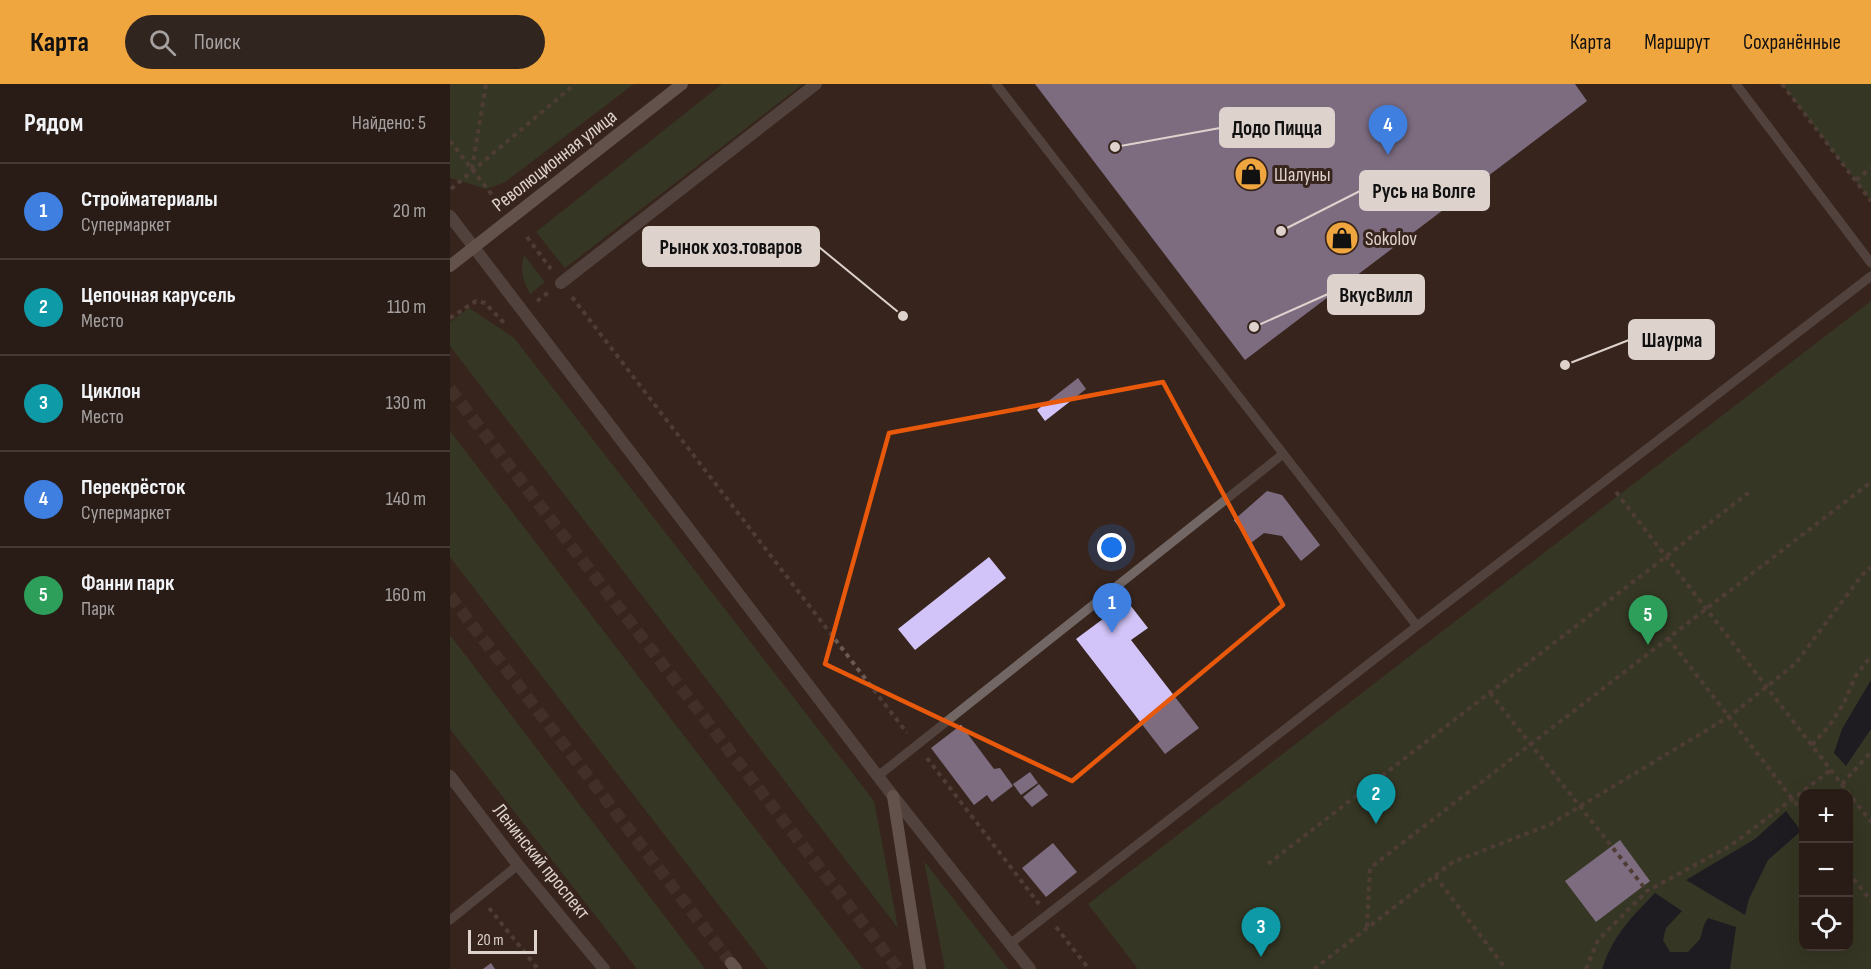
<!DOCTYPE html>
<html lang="ru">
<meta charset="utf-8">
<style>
:root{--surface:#291c16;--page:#31251f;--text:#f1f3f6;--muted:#a5a1a1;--line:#453a35;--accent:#f0a63f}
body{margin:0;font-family:"Sofia Sans Condensed",sans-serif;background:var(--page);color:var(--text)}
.controls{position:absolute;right:18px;bottom:18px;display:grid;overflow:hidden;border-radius:12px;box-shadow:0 6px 24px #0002}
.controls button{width:54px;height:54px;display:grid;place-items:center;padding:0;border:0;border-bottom:2px solid var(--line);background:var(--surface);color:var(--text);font:30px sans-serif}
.scale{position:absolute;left:18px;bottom:15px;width:69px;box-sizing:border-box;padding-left:6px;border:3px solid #ded2cd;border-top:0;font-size:16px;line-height:21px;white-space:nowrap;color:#ded2cd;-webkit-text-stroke:4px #37251d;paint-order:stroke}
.you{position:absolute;left:662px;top:464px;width:21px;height:21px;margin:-15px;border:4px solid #fff;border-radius:50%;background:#1a73e8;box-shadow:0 0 0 9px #1a73e833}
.badge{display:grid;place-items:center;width:39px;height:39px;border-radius:50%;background:var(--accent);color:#fff;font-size:20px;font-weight:700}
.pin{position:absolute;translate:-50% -50px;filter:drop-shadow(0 2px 3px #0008)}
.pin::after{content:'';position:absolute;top:32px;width:21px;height:18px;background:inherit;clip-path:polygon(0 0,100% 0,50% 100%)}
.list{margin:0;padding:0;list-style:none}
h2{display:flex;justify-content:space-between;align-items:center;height:78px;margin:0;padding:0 24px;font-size:26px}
h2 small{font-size:20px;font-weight:400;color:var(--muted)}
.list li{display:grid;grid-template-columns:39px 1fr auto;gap:18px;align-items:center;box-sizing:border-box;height:96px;padding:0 24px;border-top:2px solid var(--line)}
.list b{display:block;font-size:22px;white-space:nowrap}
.list p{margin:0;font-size:20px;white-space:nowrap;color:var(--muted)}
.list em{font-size:20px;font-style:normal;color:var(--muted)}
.icon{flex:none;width:33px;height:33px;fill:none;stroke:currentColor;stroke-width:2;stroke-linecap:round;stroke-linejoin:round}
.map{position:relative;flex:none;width:1421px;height:885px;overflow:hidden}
header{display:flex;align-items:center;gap:36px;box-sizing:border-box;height:84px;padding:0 30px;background:var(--accent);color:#111}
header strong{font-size:28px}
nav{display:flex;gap:33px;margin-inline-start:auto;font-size:21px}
.search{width:420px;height:54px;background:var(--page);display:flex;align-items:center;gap:15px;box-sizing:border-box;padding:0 21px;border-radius:33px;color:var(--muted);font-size:22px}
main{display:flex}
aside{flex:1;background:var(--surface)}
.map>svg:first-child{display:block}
</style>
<header>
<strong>Карта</strong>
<div class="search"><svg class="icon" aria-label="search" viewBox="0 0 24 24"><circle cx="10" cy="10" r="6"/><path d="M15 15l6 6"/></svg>Поиск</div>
<nav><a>Карта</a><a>Маршрут</a><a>Сохранённые</a></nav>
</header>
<main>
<aside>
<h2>Рядом<small>Найдено: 5</small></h2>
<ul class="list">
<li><span class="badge" style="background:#3f7fe0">1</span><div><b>Стройматериалы</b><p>Супермаркет</p></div><em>20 m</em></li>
<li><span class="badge" style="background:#0f9aa8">2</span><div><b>Цепочная карусель</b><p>Место</p></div><em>110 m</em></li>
<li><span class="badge" style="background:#0f9aa8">3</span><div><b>Циклон</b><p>Место</p></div><em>130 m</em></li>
<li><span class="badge" style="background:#3f7fe0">4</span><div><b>Перекрёсток</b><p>Супермаркет</p></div><em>140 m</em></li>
<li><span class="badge" style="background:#2e9e5b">5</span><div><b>Фанни парк</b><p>Парк</p></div><em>160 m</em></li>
</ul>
</aside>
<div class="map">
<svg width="1421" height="885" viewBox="0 0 1421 885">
<rect width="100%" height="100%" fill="#37251d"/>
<g fill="#354c2e" fill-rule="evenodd">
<path d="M0,0h184l-129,98 -18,7 -37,-11z"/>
<path d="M272,0h81l-238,184 -29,-36z"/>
<path d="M1332,0h89v117z"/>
<path d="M74,171l21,27 -15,12c-7,-13 -10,-24 -6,-39z"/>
<path d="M1421,217v668h-733l-50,-65zM1354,710h44v152h-44z"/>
<path d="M19,224l45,30 360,463 24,127 -448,-582v-24z"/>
<path d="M0,347l413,538h-95l-318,-412z"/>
<path d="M0,551l255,334h-68l-187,-240z"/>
<path d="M474,777l84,108h-63z"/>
</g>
<g fill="#001027">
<path d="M1421,596v49l-25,37 -12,-13 8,-24z"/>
<path d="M1336,727l15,20 -33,29 -19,39 -4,16 -59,-35 69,-41z"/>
<path d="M1205,809l27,18 -16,17 -3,12 7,12h18l12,-13 4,-14 4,-7 28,9 -6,42h-128c12,-35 28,-50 53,-76z"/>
</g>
<g fill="#d2c4f8">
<path d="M585,0h540l12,17 -342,259z"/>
<path d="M628,294l8,11 -41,32 -8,-11z"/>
<path d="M817,407l15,4 38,50 -19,16 -19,-25 -18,-3 -13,10 -17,-23z"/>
<path d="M539,473l17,21 -91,72 -17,-21z"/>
<path d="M677,517l21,27 -17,12 68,88 -34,26 -89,-115z"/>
<path d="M511,641l33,44 6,-1 13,18 -21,16 -5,-7 -13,10 -43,-57z"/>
<path d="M580,688l8,11 -17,12 -8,-11z"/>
<path d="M589,700l9,11 -16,12 -9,-10z"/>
<path d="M1170,756l30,41 -54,41 -31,-41z"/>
<path d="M603,759l24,29 -31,25 -24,-29z"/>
<path d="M41,879l4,6h-12z"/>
</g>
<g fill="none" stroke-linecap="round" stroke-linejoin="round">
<g stroke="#503f37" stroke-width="12" stroke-dasharray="12 6" stroke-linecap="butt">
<path d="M0,305l448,580"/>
<path d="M0,512l281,367"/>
</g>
<g stroke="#6a5a53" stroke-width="4" stroke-dasharray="4.5 4.5" stroke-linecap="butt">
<path d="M1332,0l89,117"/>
<path d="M0,57l43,55"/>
<path d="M22,85l14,-85"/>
<path d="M1406,96l15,-12"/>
<path d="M1,105l124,-105"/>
<path d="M77,153l24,32"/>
<path d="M122,213l335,436"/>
<path d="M87,217l12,-9"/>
<path d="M0,234l26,-17 9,2 20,21"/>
<path d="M1166,408l255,330"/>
<path d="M1218,554l136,176"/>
<path d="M1040,609l157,198"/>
<path d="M1362,661l17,-19 15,-23 11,-26 16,-21"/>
<path d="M477,674l112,146"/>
<path d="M1392,700l29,-32"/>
<path d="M818,780l484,-374"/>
<path d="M1398,788l23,29"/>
<path d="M985,792l71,93"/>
<path d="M39,824l49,61"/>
<path d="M606,843l33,42"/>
<path d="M917,843l3,-59 501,-386"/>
<path d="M864,885l139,-107 96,-37 181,-109 65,-52 67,-89 9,-8"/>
<path d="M1136,885l12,-29 49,-49 83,-45 101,-76"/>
</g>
<g stroke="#726764" stroke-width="9">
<path d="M546,0l421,542"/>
<path d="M1286,0l135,179"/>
<path d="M428,692l405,-322"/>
<path d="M0,836l68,-55"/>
<path d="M560,860l407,-318 454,-350"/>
</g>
<path stroke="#726764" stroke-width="12" d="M111,199l255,-199"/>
<g stroke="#726764" stroke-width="12">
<path d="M0,132l443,580 137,173"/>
<path d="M0,692l68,89 86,104"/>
</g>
<g stroke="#9a8a85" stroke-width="12">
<path d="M0,182l232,-182"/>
<path d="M443,712l27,173"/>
<path d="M281,879l5,6"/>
</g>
</g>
<path d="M0 0H1421V885H0ZM713,298l120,223 -211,176 -247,-117 64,-231z" fill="#37251d" fill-opacity=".55" fill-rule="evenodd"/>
<path fill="none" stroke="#e8590c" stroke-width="4.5" stroke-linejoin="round" d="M713,298l120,223 -211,176 -247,-117 64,-231z"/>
<defs>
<symbol id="shop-disc" viewBox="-11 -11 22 22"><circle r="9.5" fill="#f0a63f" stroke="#37251d"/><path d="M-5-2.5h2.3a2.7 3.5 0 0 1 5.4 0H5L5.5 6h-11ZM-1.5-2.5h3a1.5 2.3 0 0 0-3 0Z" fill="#111"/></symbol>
</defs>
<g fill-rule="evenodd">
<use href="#shop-disc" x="782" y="71" width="38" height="38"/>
<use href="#shop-disc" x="873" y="135" width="38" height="38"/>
</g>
<g text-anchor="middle" stroke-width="6" stroke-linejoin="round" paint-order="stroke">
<g font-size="20" fill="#ded2cd" stroke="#37251d">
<text transform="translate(104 76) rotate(-38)" y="7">Революционная улица</text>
<text transform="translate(92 777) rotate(51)" y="7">Ленинский проспект</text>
</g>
<g font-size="20" fill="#ded2cd" stroke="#37251d" text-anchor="start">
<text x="824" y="97">Шалуны</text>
<text x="915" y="161">Sokolov</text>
</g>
</g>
<path fill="none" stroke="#ded2cd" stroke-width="2" d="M665 63L770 44M831 147L910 107M453 232L369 163M804 243L878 210M1115 281L1179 256"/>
<g fill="#ded2cd" stroke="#37251d" stroke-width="2">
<circle cx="665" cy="63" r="6"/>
<circle cx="831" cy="147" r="6"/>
<circle cx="453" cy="232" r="6"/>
<circle cx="804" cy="243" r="6"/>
<circle cx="1115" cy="281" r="6"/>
</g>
<g fill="#ded2cd" stroke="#ded2cd" stroke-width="2">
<rect x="770" y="24" width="114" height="39" rx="6"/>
<rect x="910" y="87" width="129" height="39" rx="6"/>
<rect x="193" y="143" width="176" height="39" rx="6"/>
<rect x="878" y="191" width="96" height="39" rx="6"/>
<rect x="1179" y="236" width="85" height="39" rx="6"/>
</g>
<g font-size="21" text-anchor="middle" font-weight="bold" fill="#111">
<text x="827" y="51">Додо Пицца</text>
<text x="974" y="114">Русь на Волге</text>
<text x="281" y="170">Рынок хоз.товаров</text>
<text x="926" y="218">ВкусВилл</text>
<text x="1222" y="263">Шаурма</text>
</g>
</svg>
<div class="controls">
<button>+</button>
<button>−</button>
<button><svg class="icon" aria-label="locate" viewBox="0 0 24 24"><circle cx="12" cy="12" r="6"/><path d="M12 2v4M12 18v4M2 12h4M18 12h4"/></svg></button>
</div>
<div class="scale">20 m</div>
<div class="you"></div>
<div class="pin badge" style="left:662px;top:549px;background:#3f7fe0">1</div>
<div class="pin badge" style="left:926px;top:740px;background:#0f9aa8">2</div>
<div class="pin badge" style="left:811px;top:873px;background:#0f9aa8">3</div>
<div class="pin badge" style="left:938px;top:71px;background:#3f7fe0">4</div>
<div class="pin badge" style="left:1198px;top:561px;background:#2e9e5b">5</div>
</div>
</main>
